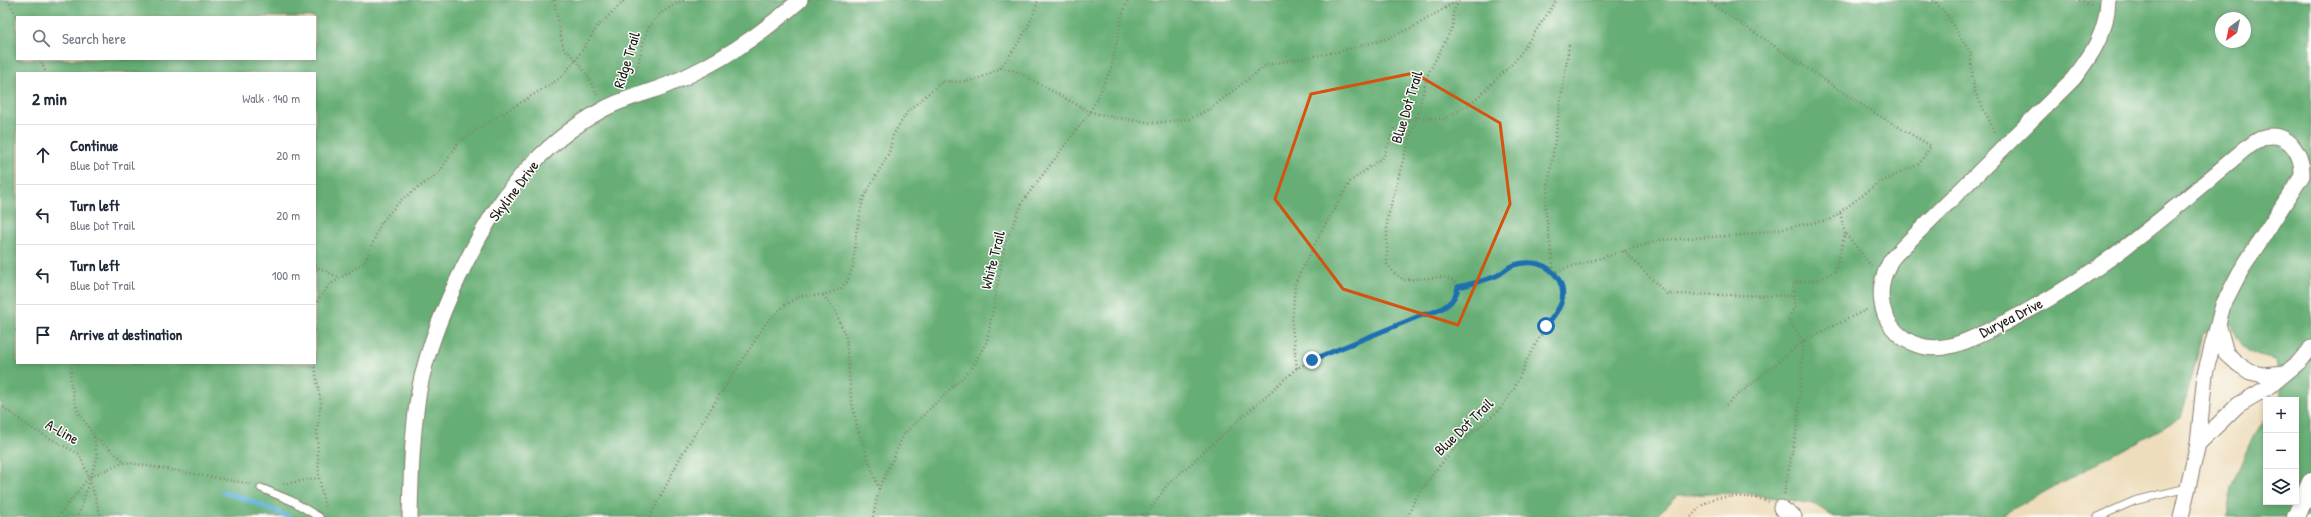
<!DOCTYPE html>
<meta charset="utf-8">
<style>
:root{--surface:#fff;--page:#f6f6f7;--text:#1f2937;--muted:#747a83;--line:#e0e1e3}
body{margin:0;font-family:"Patrick Hand",sans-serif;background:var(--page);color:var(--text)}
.controls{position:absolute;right:12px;bottom:12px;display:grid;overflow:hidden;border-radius:0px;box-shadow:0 2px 6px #0003}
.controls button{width:36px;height:36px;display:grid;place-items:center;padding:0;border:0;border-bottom:1px solid var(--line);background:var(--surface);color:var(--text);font:20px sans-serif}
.compass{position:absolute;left:2215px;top:12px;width:36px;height:36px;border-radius:50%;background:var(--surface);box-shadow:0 2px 6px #0003;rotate:213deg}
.stop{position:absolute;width:12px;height:12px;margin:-9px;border:3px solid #1f6fb2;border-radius:50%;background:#fff}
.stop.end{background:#1f6fb2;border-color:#fff;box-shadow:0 1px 4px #0008}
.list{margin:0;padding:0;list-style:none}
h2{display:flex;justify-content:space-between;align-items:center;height:52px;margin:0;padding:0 16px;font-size:17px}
h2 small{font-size:13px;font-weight:400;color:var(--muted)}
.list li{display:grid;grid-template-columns:26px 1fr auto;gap:12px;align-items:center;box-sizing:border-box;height:60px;padding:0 16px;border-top:1px solid var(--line)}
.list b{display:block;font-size:15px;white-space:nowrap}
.list p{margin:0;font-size:13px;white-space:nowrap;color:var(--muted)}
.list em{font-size:13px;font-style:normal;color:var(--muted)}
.icon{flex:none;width:22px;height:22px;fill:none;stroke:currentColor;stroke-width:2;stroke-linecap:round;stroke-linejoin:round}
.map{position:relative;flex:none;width:2311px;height:517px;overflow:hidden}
.search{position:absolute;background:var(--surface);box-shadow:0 2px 6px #0003;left:16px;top:16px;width:300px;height:44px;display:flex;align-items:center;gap:10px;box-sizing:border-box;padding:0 14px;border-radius:0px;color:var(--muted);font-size:15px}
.panel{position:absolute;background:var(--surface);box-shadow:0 2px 6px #0003;left:16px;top:72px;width:300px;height:292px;border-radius:0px}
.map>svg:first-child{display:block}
</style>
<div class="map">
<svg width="2311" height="517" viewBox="0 0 2311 517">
<rect width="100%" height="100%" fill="#fdfcf7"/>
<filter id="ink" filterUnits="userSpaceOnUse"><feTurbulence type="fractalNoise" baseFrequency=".025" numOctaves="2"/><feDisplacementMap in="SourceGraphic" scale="8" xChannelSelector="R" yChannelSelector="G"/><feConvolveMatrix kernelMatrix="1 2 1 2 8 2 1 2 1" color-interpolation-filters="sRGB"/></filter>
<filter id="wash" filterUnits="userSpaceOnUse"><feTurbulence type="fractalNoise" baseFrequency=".012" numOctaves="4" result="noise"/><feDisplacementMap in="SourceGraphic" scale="16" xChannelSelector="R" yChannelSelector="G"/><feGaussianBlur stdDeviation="0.9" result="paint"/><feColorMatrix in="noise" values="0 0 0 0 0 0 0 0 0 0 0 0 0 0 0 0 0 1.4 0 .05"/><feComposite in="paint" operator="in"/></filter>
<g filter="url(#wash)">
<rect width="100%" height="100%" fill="#eeddbc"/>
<path fill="#66ae74" stroke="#416548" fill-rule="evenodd" d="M0,0h2311v514l-1,3h-83l4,-30 21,-49 14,-20v84h30v-102h-18l3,-5 -5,-35c-30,-6 -33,-9 -45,-37l-28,11 -22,84 -183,99h-164l-20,-13 -71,-11 -65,2 -23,22h-1655zM17,17h298v42h-298zM2221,18h24v24h-24zM17,73h298v290h-298z"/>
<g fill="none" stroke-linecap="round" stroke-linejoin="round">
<path stroke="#5aafd7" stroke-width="5" d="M223,492l28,9 38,16"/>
</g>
</g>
<g filter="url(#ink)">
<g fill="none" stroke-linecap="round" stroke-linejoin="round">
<defs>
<g id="service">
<path d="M261,488l31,13 27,16"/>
<path d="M2098,517l36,-16 53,-13"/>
</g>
<g id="minor">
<path d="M2108,0c-1,32 -16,55 -35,79l-173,171c-4,4 -9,9 -11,14 -25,47 13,96 65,81 18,-5 35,-15 52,-23 90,-44 164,-110 240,-174 6,-3 12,-9 19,-11 24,-6 38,18 37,39l-62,96 -17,33 -18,69 -7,70 -17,73"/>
<path d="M2219,327l7,26 12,11 12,8 13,3 22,-2"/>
<path d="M2198,444l40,-39 32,-19 29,-24 12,-14"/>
<path d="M1781,508l13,9"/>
<path d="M410,517c1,-42 2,-85 9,-126 12,-65 59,-165 102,-215 23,-26 50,-49 81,-66 21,-12 44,-16 65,-25 51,-21 92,-49 133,-85"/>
</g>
<path id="tertiary" d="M2296,517l15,-35"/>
</defs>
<use href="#service" stroke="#857c6c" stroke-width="9"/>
<use href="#minor" stroke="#857c6c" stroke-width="17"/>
<use href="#tertiary" stroke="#857c6c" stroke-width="20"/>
<g stroke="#857c6c" stroke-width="2.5" stroke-dasharray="1 3" stroke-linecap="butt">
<path d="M8,0l9,17"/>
<path d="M1933,0l13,14 24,38 4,38 22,44"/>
<path d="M2079,0l14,6"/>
<path d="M1569,45l-24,162 9,65 107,-32 82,-5 87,-15 47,-36 42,-20 12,-18 -63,-37 -162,-109"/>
<path d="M40,59l6,14"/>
<path d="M1000,68c17,-22 31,-41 38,-68"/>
<path d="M633,81c14,-40 5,-62 52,-81"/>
<path d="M597,95l-8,-17 -13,-18 21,-33 28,-27"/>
<path d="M1846,234l25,32"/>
<path d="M1624,251l43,43 126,2"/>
<path d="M315,266l25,12"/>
<path d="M823,295l13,17 10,26 5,60 7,32 21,59"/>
<path d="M315,305l13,-19 37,-24 16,-39 20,-23 38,-27 19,-30 18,-13 83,-51 17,-19 -13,-13 -9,-47"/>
<path d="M72,363l-2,18 7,29 17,26 3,21 -19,60"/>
<path d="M314,363l7,40 -4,29 2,46 6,29"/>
<path d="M1297,368l-5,-43 3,-42 26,-51 29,-50 34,-26 10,-27 23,-12 27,2 29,-17 42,-41 42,-61"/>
<path d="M0,405l33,24 46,25 10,23 12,40"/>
<path d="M1726,405l77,-64 -15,-22 7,-12 -3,-22 7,-4 20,-1 16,-9 10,-37 -5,-22"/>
<path d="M94,436l31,26"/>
<path d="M283,484l36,-6"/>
<path d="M1784,494l14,-71 5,-82 65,-32"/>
<path d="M58,517l31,-40 36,-15 126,22"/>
<path d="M650,517l32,-63 84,-131 19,-18 15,-9 23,-1 17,-6 7,-7 6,-16 3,-32 7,-35 26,-46 4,-18 15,-24 35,-30c26,2 34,0 57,-13l16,3 74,41 27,6 37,5 35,-4 21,-10 56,-44 71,-13 49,-13 27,-12 46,-27"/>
<path d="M873,517l6,-28 25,-55 68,-66 15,-27 18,-97 18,-43 67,-89 21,-43 12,-57 5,-12"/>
<path d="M1145,517l22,-32 130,-117 42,-20 26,-8 58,-25 15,-3 19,-18 1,-7 -4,-6 -10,-4 -40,3 -10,-7 -7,-9v-44l18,-67 12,-36 10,-41 26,-50v-13l6,-13"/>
<path d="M1408,517l6,-16 21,-30 24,-27 40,-34 15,-21 13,-29 19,-34 14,-17 3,-10v-11l-9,-16 -12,-8 -16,-1 -15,4 -15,9 -38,11"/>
<path d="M1691,517c6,-7 13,-15 22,-18 12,-4 45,-3 56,3"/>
</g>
<use href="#service" stroke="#fff" stroke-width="7"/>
<use href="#minor" stroke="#fff" stroke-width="15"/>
<use href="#tertiary" stroke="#fff" stroke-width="18"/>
</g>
</g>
<g fill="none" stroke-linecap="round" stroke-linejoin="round" filter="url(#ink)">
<path stroke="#1f6fb2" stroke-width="5" d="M1312,360l110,-45c16,-3 33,-10 36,-28 12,-3 26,-6 38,-11 5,-2 10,-7 15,-10 19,-7 38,-3 48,14 10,19 -2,32 -13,46"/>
</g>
<path fill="none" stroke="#d4530e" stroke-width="3" stroke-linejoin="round" d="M1414,73l86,50 10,81 -52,121 -115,-36 -68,-90 36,-105z"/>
<g text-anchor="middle" stroke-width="3" stroke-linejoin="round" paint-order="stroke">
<g font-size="15" fill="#1c1c1c" stroke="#fdfcf7">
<text transform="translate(627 60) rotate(-73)" y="5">Ridge Trail</text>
<text transform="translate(1407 107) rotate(-73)" y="5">Blue Dot Trail</text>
<text transform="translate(514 191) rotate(-53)" y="5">Skyline Drive</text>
<text transform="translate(993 260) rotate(-76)" y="5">White Trail</text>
<text transform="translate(2011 318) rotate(-27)" y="5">Duryea Drive</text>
<text transform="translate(1464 427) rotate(-44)" y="5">Blue Dot Trail</text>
<text transform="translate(62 432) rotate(29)" y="5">A-Line</text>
</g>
</g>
</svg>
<div class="controls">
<button>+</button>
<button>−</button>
<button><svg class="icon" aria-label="layers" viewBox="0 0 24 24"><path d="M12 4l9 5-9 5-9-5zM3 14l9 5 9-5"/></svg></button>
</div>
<svg class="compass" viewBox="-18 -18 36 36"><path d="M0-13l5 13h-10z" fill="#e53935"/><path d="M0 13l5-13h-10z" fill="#747a83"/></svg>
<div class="stop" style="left:1546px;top:326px"></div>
<div class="stop end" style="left:1312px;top:360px"></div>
<div class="search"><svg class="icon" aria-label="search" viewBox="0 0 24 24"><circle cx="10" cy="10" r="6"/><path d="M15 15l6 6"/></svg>Search here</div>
<section class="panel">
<h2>2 min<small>Walk · 140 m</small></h2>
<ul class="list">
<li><svg class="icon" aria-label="ahead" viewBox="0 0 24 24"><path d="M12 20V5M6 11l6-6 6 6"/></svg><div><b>Continue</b><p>Blue Dot Trail</p></div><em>20 m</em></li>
<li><svg class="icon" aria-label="left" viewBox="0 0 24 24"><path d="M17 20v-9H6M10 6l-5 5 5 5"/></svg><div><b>Turn left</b><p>Blue Dot Trail</p></div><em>20 m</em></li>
<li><svg class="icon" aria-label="left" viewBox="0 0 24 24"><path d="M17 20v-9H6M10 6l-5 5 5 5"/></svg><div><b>Turn left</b><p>Blue Dot Trail</p></div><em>100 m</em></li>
<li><svg class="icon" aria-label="arrive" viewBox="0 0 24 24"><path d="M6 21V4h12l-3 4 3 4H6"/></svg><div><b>Arrive at destination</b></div></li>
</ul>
</section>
</div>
